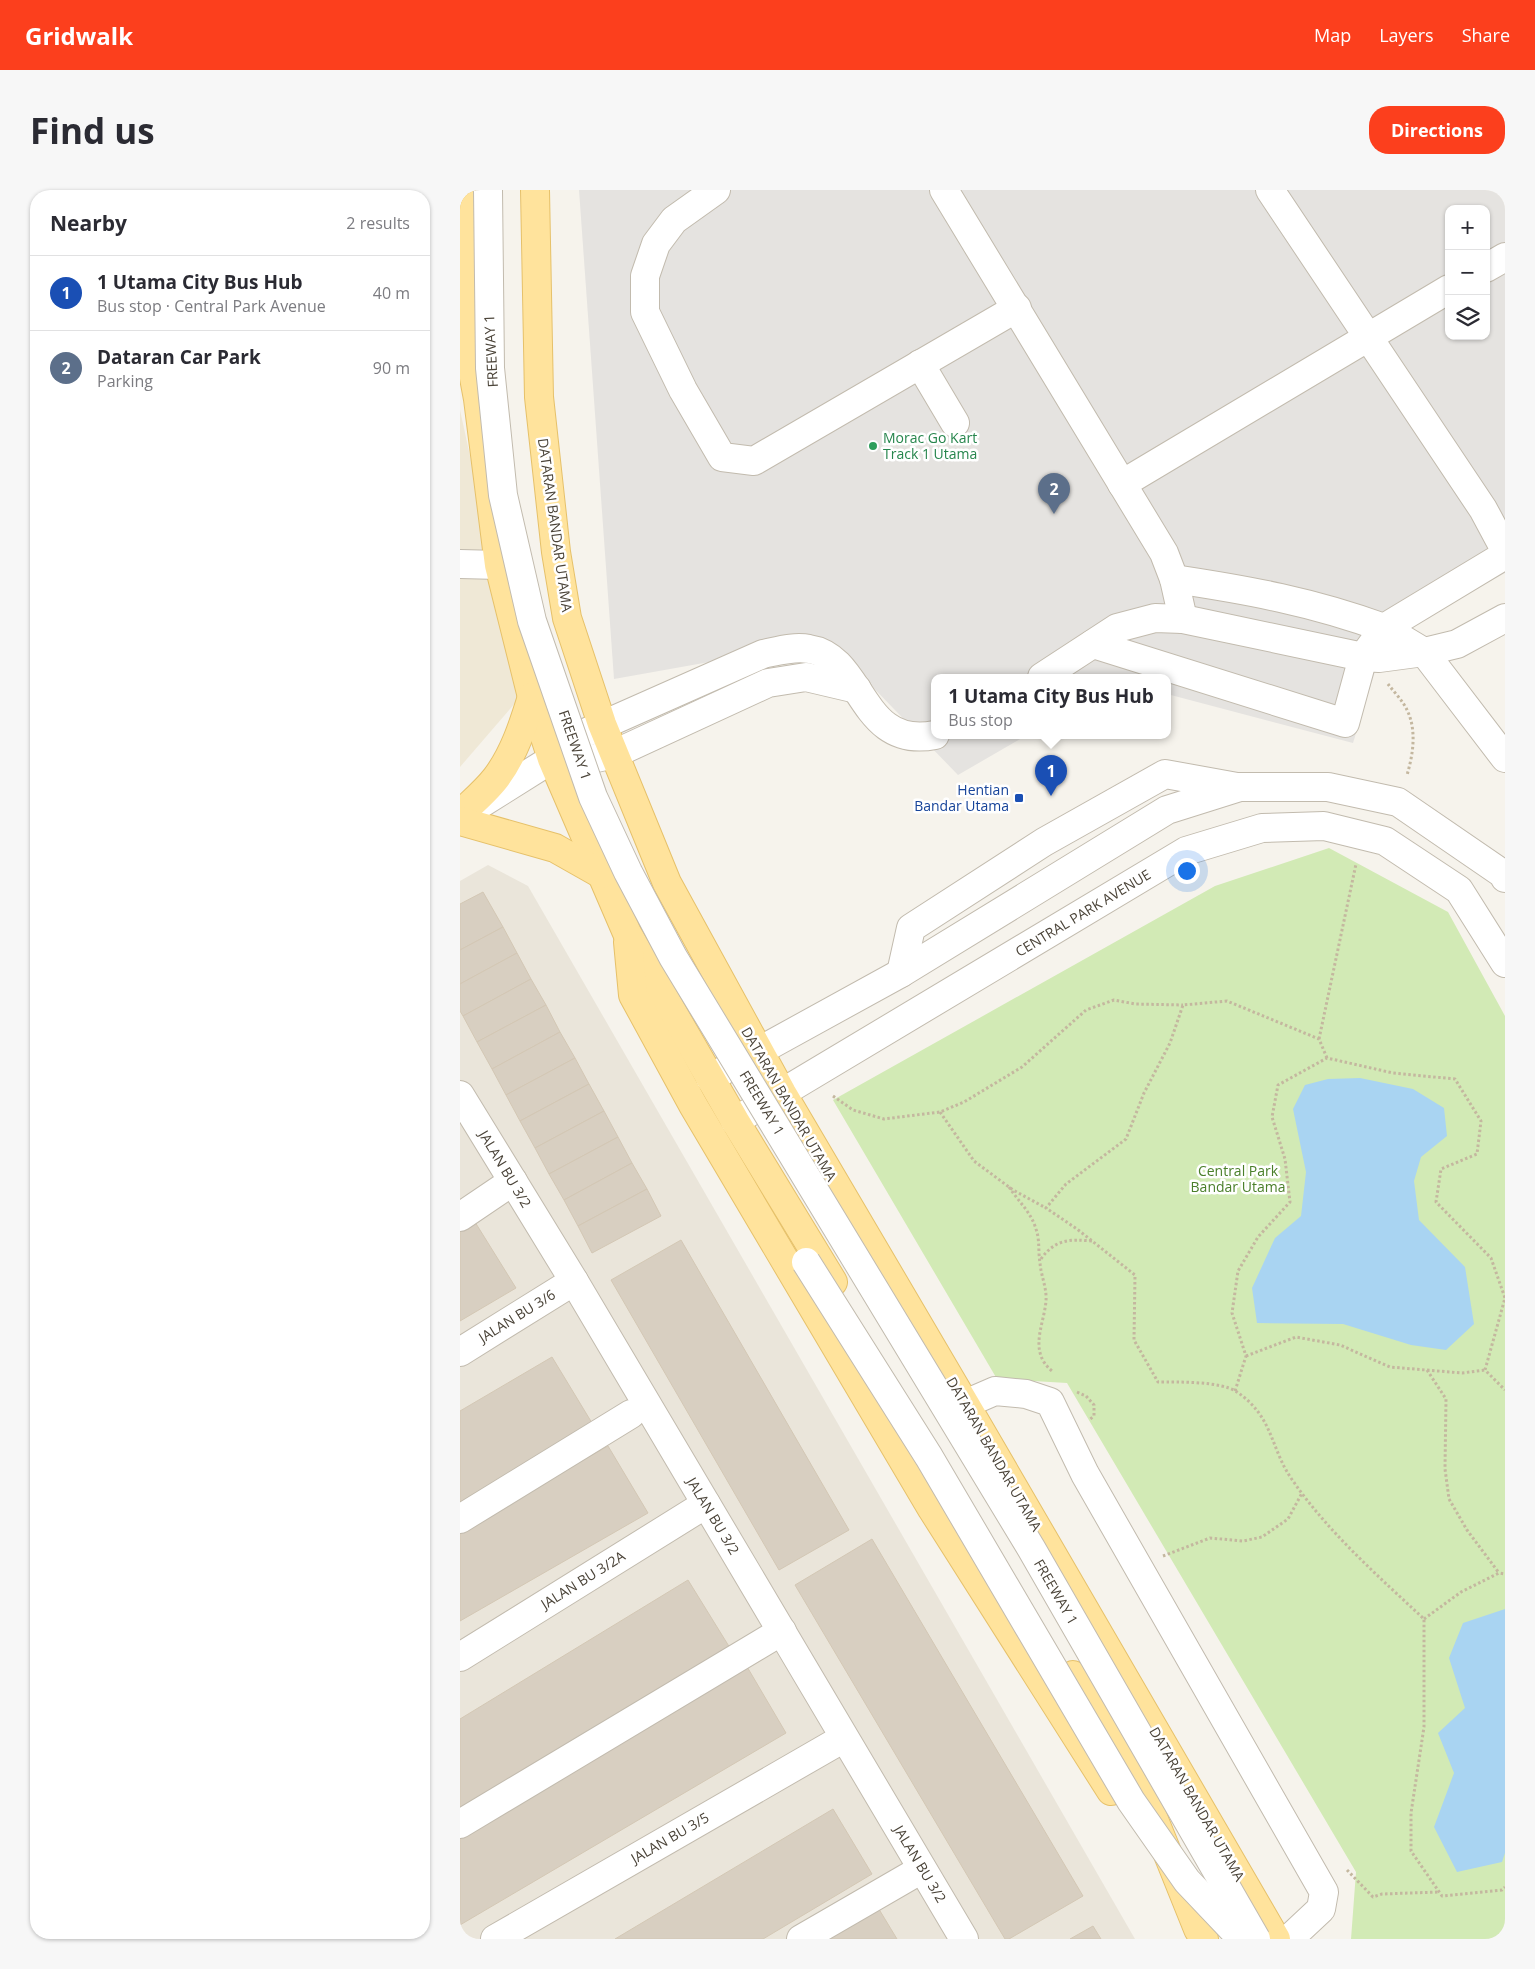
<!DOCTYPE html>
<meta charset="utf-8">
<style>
:root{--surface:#fff;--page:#f7f7f7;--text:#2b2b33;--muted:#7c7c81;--line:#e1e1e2;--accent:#fc3f1d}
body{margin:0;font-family:"Open Sans",sans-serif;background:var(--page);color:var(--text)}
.controls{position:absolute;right:15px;top:15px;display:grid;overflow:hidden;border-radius:10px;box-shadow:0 1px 4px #0004}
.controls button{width:45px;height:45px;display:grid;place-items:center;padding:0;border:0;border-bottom:1px solid var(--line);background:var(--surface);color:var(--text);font:25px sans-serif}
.you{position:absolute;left:726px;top:680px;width:18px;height:18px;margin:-12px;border:4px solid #fff;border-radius:50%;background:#1a73e8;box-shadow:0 0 0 8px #1a73e833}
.badge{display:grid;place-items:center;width:32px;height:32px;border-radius:50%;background:var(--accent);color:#fff;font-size:16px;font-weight:700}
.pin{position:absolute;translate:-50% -41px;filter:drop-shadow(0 1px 2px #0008)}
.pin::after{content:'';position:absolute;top:26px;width:18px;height:15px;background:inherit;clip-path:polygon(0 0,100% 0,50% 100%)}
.popup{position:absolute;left:471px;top:484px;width:240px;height:65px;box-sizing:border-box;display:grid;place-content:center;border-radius:10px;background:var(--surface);filter:drop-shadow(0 1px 4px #0005);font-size:16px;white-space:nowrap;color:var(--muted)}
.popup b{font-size:19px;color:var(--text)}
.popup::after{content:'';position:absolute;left:50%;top:100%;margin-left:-10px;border:10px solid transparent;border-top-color:var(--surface)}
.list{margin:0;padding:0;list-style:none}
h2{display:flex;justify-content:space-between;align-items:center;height:65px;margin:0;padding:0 20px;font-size:21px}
h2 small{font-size:16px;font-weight:400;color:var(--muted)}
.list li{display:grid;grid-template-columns:32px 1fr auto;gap:15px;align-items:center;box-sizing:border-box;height:75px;padding:0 20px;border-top:1px solid var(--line)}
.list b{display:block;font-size:19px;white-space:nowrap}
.list p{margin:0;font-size:16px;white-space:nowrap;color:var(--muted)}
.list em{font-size:16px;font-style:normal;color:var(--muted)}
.icon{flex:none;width:28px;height:28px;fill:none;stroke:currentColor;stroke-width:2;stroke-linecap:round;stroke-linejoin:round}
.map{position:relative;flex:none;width:1045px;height:1749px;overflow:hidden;border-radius:20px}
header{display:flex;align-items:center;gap:30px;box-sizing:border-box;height:70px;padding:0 25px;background:var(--accent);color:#fff}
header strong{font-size:24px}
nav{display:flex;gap:28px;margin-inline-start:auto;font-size:18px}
.intro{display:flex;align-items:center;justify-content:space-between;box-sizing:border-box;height:120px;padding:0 30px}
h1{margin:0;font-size:35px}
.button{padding:12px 22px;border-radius:20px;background:var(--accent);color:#fff;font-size:18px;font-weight:700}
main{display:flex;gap:30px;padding:0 30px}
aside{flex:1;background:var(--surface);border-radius:20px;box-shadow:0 1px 4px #0004}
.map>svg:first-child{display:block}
</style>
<header>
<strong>Gridwalk</strong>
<nav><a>Map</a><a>Layers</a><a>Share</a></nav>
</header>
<div class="intro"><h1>Find us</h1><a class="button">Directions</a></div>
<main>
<aside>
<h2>Nearby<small>2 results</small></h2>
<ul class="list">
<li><span class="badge" style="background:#1a4fb4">1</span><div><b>1 Utama City Bus Hub</b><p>Bus stop · Central Park Avenue</p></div><em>40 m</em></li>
<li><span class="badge" style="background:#5c6f8a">2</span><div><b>Dataran Car Park</b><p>Parking</p></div><em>90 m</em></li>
</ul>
</aside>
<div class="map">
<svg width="1045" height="1749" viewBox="0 0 1045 1749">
<rect width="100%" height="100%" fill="#f6f3ec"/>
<path fill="#eae5da" d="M28,675l40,21 607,1053h-675v-1058z"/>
<path fill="#efe8d6" d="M0,220l62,285 -62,72z"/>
<path fill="#d2eab5" d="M869,658l119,64 57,104v923h-154l5,-67 -289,-489 -70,-4 -164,-279 382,-214z"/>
<path fill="#e5e3e0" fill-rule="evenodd" d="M119,0h926v383l-120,66 -32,104 -186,-49v-17h-232v58h92l-69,40 -130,-134 -214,38zM989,19h37v127h-37z"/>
<g fill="#a9d4f2">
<path d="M900,888l53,11 31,19 3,28 -26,21 -7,24 5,39 46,47 9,57 -28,26 -35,-5 -68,-21 -86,-1 -5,-35 23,-50 26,-22 5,-44 -13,-63 12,-24 23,-6z"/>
<path d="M1045,1419v244l-3,9 -45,10 -23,-45 20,-54 -16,-40 27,-25 -16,-50 14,-35z"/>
</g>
<g fill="#d8cfc1" stroke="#d3c7b4">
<path d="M23,702l20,35 -43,23v-46z"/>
<path d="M43,737l14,26 -57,31v-34z"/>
<path d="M57,763l14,26 -68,37 -3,-5v-27z"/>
<path d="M71,789l15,26 -69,37 -14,-26z"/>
<path d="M86,815l14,27 -68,37 -15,-27z"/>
<path d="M100,842l15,26 -69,37 -14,-26z"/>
<path d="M115,868l14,26 -69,37 -14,-26z"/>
<path d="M129,894l15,27 -69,37 -15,-27z"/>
<path d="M144,921l14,26 -69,37 -14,-26z"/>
<path d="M158,947l14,26 -68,37 -15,-26z"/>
<path d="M172,973l15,26 -69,37 -14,-26z"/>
<path d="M187,999l14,27 -69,37 -14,-27z"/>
<path d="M10,1024l46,74 -56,33v-101z"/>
<path d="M221,1050l168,290 -70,40 -168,-290z"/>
<path d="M92,1167l40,66 -132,79v-91z"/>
<path d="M148,1256l40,67 -188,108v-90z"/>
<path d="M412,1349l211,357 -74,43h-4l-210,-354z"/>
<path d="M228,1390l42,68 -270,164v-93z"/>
<path d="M286,1475l40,68 -326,192v-92z"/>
<path d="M373,1619l39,65 -109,65h-148z"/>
<path d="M414,1711l23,38h-89z"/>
<path d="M633,1736l8,13h-31z"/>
</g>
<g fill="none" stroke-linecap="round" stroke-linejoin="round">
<defs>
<g id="minor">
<path d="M256,0l-42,30 -18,24 -11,32v36l38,78 39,67 32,4 263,-153"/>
<path d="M484,0l220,363 10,26 9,40"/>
<path d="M810,0l213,319 22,41"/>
<path d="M1026,78l19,-11"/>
<path d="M460,174l35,59"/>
<path d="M662,294l327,-195"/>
<path d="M0,374l39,1"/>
<path d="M714,389c74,11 139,23 210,49l121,-73"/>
<path d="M633,454l252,79 18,-66 21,-29 40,24 81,106"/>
<path d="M582,487l75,-49 38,-10 28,1 180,38 16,1 45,-6 33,-8 48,-26"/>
<path d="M98,570l21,2 35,-8 154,-71 38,-6 51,12"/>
<path d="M14,618l78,-49 26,-23 185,-82c15,-3 31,-8 46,-5 55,8 50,101 126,86"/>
<path d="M441,783l10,-45 133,-86 121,-68 72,13"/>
<path d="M250,888l191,-105 266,-163 73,-23h88l70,15 105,72 2,4"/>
<path d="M0,905l114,186 390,658"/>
<path d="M275,931l451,-270 76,-23 62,-2 61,15 74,49 46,73"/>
<path d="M0,1027l53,-36"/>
<path d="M0,1162l114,-71"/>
<path d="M505,1214l30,-13 31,3 24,8 35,72 239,418 -3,17 -32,30"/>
<path d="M0,1329l171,-105"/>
<path d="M0,1467l246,-153"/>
<path d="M0,1634l322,-193"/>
<path d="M35,1749l349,-201"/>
<path d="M341,1749l121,-70"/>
</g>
<g id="major">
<path d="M1,0l11,177 6,32 21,166 33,132 20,62 75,174 108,188 98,161"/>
<path d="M75,0l4,207 17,155 11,66 35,106 65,159 115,210 183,311 311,535"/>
<path d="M0,624c12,-11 26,-23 36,-36 18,-24 27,-52 36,-81"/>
<path d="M0,631l95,27 46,26"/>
<path d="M168,752l5,53 60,110 239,404 179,282"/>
<path d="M613,1485l69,115 56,139 6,10"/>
</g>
</defs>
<use href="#minor" stroke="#c2bbae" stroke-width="30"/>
<use href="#major" stroke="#e6c16a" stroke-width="30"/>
<g stroke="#c4b79f" stroke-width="3" stroke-dasharray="2.5 2.5" stroke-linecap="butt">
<path d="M928,494c6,8 15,17 19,26 10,20 6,45 0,65"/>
<path d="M859,849l37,-175"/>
<path d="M867,868l-8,-19 -92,-38 -44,4 -13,38 -26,50 -18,46 -60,45 -20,24 31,21 58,46 -1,65 24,42c20,0 63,-1 79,10 37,25 33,57 56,89 36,52 85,95 131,138v108l-13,86v38l31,45 60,-6 3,-3"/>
<path d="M373,906l20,14 31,9 56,-7 24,-10 58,-35 64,-57 28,-10 21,4 48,1"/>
<path d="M480,922l34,49 39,29 33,18"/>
<path d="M549,997c9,14 22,25 27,42 4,11 2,23 4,34 1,13 7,25 6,38 -2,24 -18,50 6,70"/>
<path d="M581,1069c14,-20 29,-20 51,-18"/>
<path d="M786,1166l50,-19 44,8 50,22 72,6 23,-3"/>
<path d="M967,1180l19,29 -1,70 4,30 18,31 32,43"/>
<path d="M775,1201l11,-35 -14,-43 6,-42 20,-34 32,-35 -5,-43 -13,-42 6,-32 49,-27 66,15 62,6 26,42 -4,33 -36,15 -5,33 55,56 14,40 -20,72 20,20"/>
<path d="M617,1202l9,4 8,9v11l-5,4"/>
<path d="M703,1366l47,-18 33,3 19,-4 26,-18 14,-26"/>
<path d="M964,1429l37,-27 38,-19 6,1"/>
<path d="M887,1680l26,27 9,-3 57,-2"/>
</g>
<use href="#minor" stroke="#fff" stroke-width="28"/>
<use href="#major" stroke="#ffe39c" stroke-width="28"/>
<defs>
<g id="minor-bridge">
<path d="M28,0l2,178 13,127 29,126 61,176 35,75 45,85 358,591 225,391"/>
<path d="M346,1072l123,195 202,344 56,80 55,58"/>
</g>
</defs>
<use href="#minor-bridge" stroke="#c2bbae" stroke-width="30" stroke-linecap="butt"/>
<use href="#minor-bridge" stroke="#fff" stroke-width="28"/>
</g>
<circle fill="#2e9e5b" stroke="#fff" stroke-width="2" cx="413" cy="256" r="5"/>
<rect fill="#1a4fb4" stroke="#fff" stroke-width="2" x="554" y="603" width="10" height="10" rx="2.5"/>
<g text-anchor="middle" stroke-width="5" stroke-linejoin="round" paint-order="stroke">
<g font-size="14" fill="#4b4439" stroke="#fff">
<text transform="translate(31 161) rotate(-93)" y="5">FREEWAY 1</text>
<text transform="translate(95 335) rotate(82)" y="5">DATARAN BANDAR UTAMA</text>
<text transform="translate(115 555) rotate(71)" y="5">FREEWAY 1</text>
<text transform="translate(623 723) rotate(-31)" y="5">CENTRAL PARK AVENUE</text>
<text transform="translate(302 913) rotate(59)" y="5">FREEWAY 1</text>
<text transform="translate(329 914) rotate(60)" y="5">DATARAN BANDAR UTAMA</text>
<text transform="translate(45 979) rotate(59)" y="5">JALAN BU 3/2</text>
<text transform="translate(57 1126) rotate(-32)" y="5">JALAN BU 3/6</text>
<text transform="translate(534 1264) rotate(60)" y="5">DATARAN BANDAR UTAMA</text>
<text transform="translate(253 1326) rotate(59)" y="5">JALAN BU 3/2</text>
<text transform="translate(123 1390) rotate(-32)" y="5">JALAN BU 3/2A</text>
<text transform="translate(596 1402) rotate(60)" y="5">FREEWAY 1</text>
<text transform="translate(737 1614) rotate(60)" y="5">DATARAN BANDAR UTAMA</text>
<text transform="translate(210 1648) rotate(-30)" y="5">JALAN BU 3/5</text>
<text transform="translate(460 1674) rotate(59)" y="5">JALAN BU 3/2</text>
</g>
<g font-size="14" fill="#27864d" stroke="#fff" text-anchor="start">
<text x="423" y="253">Morac Go Kart<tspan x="423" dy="16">Track 1 Utama</tspan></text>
</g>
<g font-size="14" fill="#164399" stroke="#fff" text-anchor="end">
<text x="549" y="605">Hentian<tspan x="549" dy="16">Bandar Utama</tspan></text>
</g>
<g font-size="14" fill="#4a7f2a" stroke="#fff">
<text x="778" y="986">Central Park<tspan x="778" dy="16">Bandar Utama</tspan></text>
</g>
</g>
</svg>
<div class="controls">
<button>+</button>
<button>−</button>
<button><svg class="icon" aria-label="layers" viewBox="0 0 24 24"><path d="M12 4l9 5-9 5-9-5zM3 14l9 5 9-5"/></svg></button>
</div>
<div class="you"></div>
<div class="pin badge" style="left:591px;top:606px;background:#1a4fb4">1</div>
<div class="popup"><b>1 Utama City Bus Hub</b>Bus stop</div>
<div class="pin badge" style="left:594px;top:324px;background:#5c6f8a">2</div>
</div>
</main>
